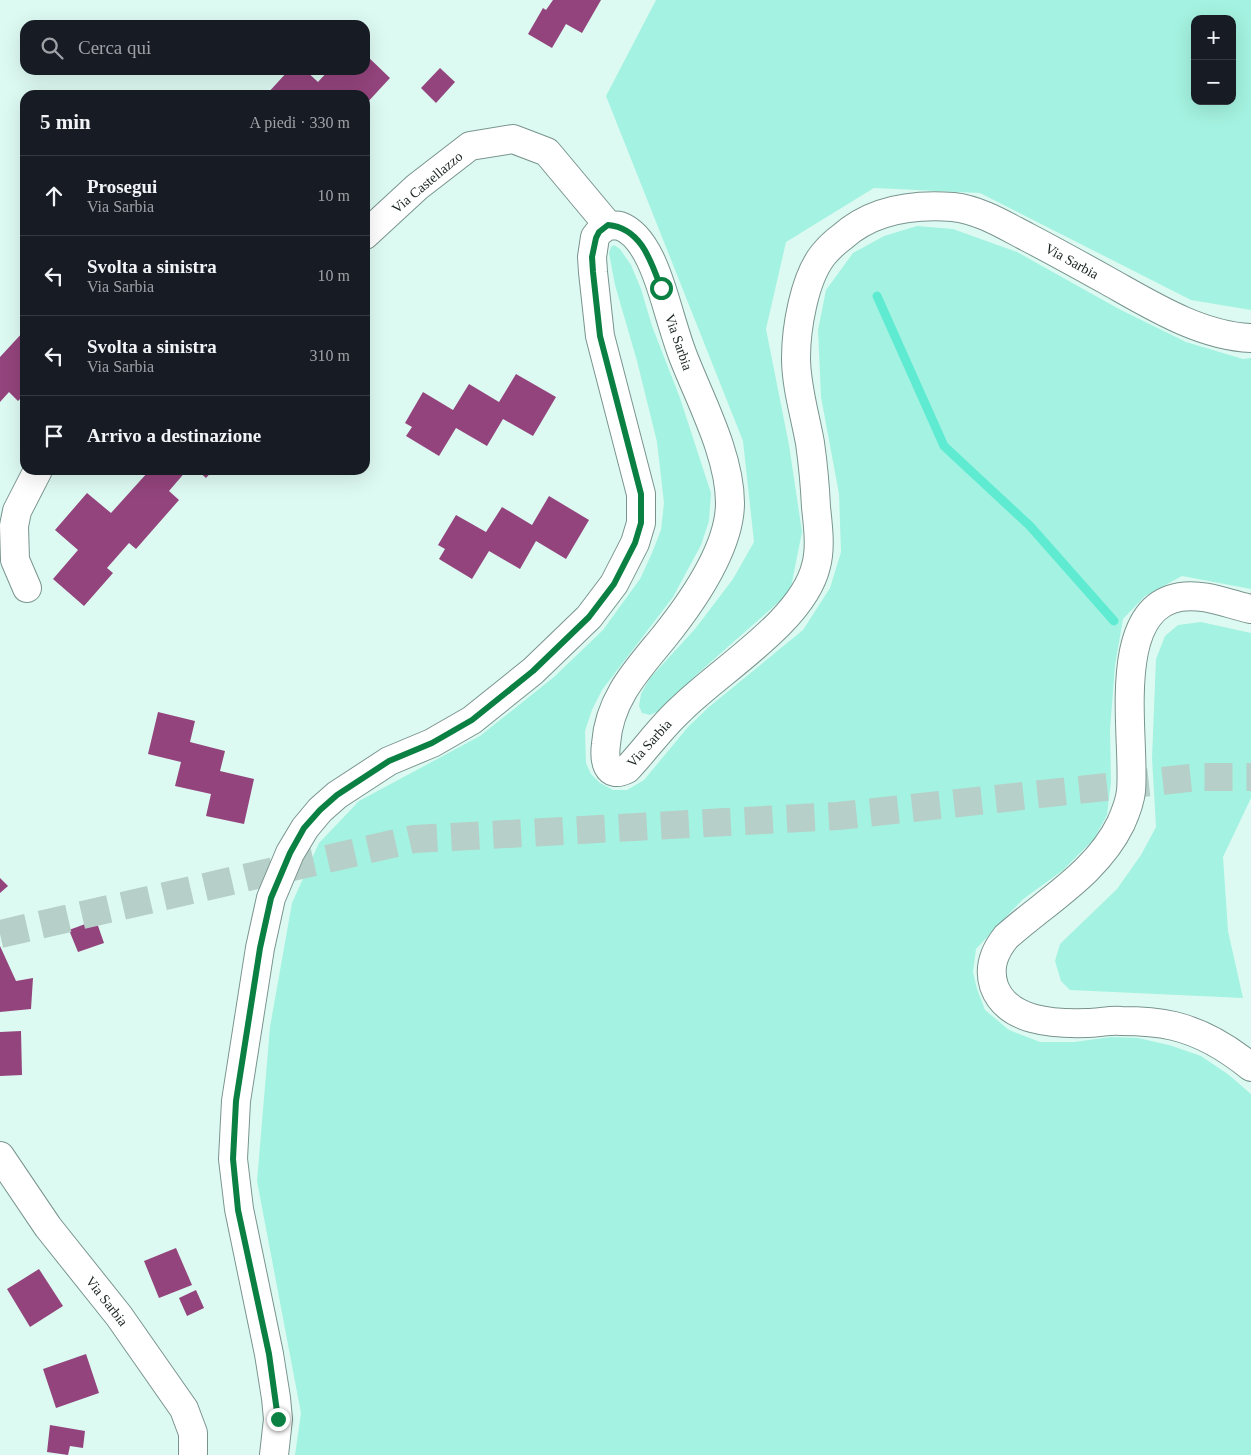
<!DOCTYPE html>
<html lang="it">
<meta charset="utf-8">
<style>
:root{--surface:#171b24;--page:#20242c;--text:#f1f3f6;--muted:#9ea1a6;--line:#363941}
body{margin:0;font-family:Georgia,serif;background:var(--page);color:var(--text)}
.controls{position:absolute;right:15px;top:15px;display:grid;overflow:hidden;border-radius:10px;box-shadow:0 5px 20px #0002}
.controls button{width:45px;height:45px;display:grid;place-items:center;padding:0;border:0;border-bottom:1px solid var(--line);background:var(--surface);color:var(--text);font:25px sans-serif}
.stop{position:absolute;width:15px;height:15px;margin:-11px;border:4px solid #0b8043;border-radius:50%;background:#fff}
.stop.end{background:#0b8043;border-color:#fff;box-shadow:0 1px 5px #0008}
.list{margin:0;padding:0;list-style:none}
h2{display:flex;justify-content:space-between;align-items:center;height:65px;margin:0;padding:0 20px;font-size:21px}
h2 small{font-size:16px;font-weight:400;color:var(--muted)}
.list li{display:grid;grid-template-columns:32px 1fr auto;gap:15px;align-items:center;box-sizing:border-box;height:80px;padding:0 20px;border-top:1px solid var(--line)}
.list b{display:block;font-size:19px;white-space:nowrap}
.list p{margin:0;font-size:16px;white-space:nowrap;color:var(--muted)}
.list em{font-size:16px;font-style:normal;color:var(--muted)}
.icon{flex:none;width:28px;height:28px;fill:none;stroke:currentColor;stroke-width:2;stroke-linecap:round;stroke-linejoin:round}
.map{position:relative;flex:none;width:1251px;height:1455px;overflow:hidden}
.search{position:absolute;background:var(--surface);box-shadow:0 5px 20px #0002;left:20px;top:20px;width:350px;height:55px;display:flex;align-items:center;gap:12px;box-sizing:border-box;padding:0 18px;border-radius:15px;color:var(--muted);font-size:19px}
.panel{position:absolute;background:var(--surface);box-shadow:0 5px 20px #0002;left:20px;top:90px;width:350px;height:385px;border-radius:15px}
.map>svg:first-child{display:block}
</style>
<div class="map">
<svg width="1251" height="1455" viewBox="0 0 1251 1455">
<rect width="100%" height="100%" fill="#ddfaf2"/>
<g fill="#a4f2e1" fill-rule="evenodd">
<path d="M656,0h595v310l-60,-10 -211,-107 -106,-5 -88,54 -20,87 23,116 13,87 -12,60 -94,83 -35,35 -11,5 -8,-2 -3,-7 2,-12 9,-16 45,-49 38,-50 21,-37 -11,-101 -137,-345zM1195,19h37v82h-37z"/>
<path d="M917,226l36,3 64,23 102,57 67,33 57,17 8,-1v231l-69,-13 -37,20 -22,23 -8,46 -5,65 1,52 -4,33 -13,24 -31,31 -41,30 -46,49 -3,23 4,17 8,21 24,20 31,12h34l37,-5 27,1 31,7 32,11 28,19 22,19v361h-956l6,-42 -44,-232 13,-154 22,-124 27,-60 40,-42 121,-65 74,-59 49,-47 37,-51 12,-26 9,-23 3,-27 -7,-61 -20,-81 -22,-76 -6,-32 2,-6 3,-2 6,4 11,16 10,24 11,37 28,72 31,95 -2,28 -8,24 -28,52 -71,93 -10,20 -7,21 1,32 5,11 9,9 13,7h14l17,-10 44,-53 21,-20 94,-77 27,-42 11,-36 -2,-58 -18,-97 -3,-67 8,-40 27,-37 31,-17z"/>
<path d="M1201,622l50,11v165l-28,59 5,74 15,67 -173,-8 -9,-9 -6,-20 5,-17 57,-55 24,-34 15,-28 -4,-69 4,-99 9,-23 13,-11z"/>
</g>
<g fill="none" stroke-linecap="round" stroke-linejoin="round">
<path stroke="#5eebd1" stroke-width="9" d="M877,296l67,150 86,80 84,95"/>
</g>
<g fill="#93447c">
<path d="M553,0h48l-19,33 -16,-9 -14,24 -24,-14 15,-26 3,2z"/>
<path d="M365,54l25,24 -25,27v-10h-99l23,-25h16l13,12 11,-12h36z"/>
<path d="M440,68l15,14 -19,21 -15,-15z"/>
<path d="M25,330v64l-7,7 -9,-9 -9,10v-45z"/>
<path d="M516,374l40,23 -23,39 -30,-17 -16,27 -31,-18 -17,28 -33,-20 6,-9 -7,-4 18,-31 30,18 16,-26 30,18z"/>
<path d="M146,470h41l-18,21 10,9 -43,49 -7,-6 -22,25 6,5 -29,33 -31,-27 25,-29 -23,-20 32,-37 24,20 37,-41z"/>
<path d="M197,470h16l-7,8z"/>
<path d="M549,496l40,24 -23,39 -30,-18 -16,28 -31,-18 -17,28 -33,-20 6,-10 -7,-4 18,-30 30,17 16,-25 30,18z"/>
<path d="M158,712l37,9 -5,21 35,9 -5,20 34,8 -10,45 -38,-8 5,-22 -36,-8 6,-24 -33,-8z"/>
<path d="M0,878l8,8 -8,7z"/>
<path d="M96,920l8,23 -26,9 -9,-22z"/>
<path d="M0,946l16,35 17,-3 -2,31 -31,3z"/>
<path d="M21,1031l1,44 -22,1v-44z"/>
<path d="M176,1248l16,37 -33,13 -15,-37z"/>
<path d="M39,1269l24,37 -33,21 -23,-38z"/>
<path d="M196,1290l8,18 -17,8 -8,-18z"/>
<path d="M86,1354l13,39 -43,15 -13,-39z"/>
<path d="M50,1425l35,6 -2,17 -13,-2 -2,9 -21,-3z"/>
</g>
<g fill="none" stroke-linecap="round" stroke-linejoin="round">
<path stroke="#b6cfc8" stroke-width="28" stroke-dasharray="28 14" stroke-linecap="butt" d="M0,934l414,-95 424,-23 361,-39h52"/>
<defs>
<g id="minor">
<path d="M365,235l52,-48 53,-41 43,-7 34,13 61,73"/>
<path d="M27,588l-12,-28 -1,-34 3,-15 21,-41"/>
<path d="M1251,609c-23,-5 -47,-16 -71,-12 -72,12 -44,144 -49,194 -1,10 -6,23 -10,32 -24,50 -75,78 -115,114 -12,15 -18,30 -12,49 13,36 60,38 93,37 11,0 23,-3 34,-2 17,0 36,1 53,5 29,7 55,23 77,41"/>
<path d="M0,1156l48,71 71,89 65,93 9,24v22"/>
<path d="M274,1455l4,-36 -2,-21 -7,-44 -30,-145 -6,-50 3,-58 24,-153 11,-50 19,-45 15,-25 15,-18 17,-15 52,-34 43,-18 40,-23 61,-49 56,-54 25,-33 21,-41 6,-20v-29l-41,-158 -7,-64 -1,-15 3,-20 4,-5 9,-7c4,1 9,0 12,1 29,10 42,64 50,90 4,13 8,27 13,40 17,44 47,99 47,147 0,45 -38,99 -66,134 -27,33 -55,62 -58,107 -2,15 0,36 21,25 19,-20 34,-42 54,-60 39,-39 122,-88 135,-143 5,-18 2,-40 0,-59 -1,-21 -3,-43 -6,-64 -5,-28 -14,-57 -14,-85 0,-29 8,-79 27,-103 5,-6 12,-13 19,-18 30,-27 72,-33 111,-30 27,3 51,18 74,30 27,14 54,29 81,44 43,24 92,55 143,57"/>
</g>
</defs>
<use href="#minor" stroke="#79948e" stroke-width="30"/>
<use href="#minor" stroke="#fff" stroke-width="28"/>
</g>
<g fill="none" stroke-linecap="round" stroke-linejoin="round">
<path stroke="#0b8043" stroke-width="6" d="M278,1419l-9,-65 -31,-144 -5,-51 3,-58 24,-153 11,-50 19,-45 14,-25 16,-18 17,-15 52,-34 43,-18 40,-23 61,-49 56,-54 25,-33 21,-41 6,-20v-29l-41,-158 -7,-64 -1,-15 4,-19 3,-6 9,-7c33,3 43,36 53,63"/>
</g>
<g text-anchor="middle" stroke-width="5" stroke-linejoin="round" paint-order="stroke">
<g font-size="14" fill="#192321" stroke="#fff">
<text transform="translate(427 182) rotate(-40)" y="5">Via Castellazzo</text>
<text transform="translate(1072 261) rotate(29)" y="5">Via Sarbia</text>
<text transform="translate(679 342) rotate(71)" y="5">Via Sarbia</text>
<text transform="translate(649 743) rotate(-48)" y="5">Via Sarbia</text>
<text transform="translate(107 1301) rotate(52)" y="5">Via Sarbia</text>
</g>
</g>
</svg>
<div class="controls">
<button>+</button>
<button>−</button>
</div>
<div class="stop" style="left:661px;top:288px"></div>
<div class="stop end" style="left:278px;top:1419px"></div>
<div class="search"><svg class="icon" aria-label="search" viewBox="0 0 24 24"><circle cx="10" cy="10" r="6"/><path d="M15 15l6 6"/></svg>Cerca qui</div>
<section class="panel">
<h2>5 min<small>A piedi · 330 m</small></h2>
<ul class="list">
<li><svg class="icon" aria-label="ahead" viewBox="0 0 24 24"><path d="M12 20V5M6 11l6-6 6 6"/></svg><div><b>Prosegui</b><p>Via Sarbia</p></div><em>10 m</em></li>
<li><svg class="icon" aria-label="left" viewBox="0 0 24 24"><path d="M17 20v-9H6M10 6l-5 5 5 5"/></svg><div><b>Svolta a sinistra</b><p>Via Sarbia</p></div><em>10 m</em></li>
<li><svg class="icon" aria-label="left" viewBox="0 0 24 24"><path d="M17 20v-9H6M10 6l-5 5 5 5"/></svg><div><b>Svolta a sinistra</b><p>Via Sarbia</p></div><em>310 m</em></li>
<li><svg class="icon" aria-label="arrive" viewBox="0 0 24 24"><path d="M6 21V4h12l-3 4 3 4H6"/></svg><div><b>Arrivo a destinazione</b></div></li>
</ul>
</section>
</div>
